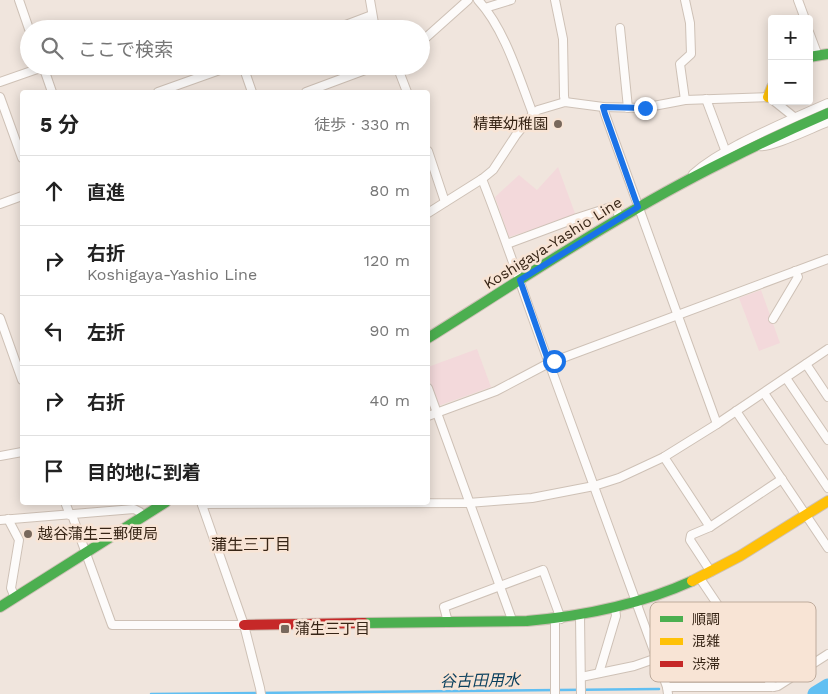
<!DOCTYPE html>
<html lang="ja">
<meta charset="utf-8">
<style>
:root{--surface:#fff;--page:#f6f6f6;--text:#222;--muted:#767676;--line:#e0e0e0}
body{margin:0;font-family:"Work Sans","Noto Sans JP",sans-serif;background:var(--page);color:var(--text)}
.controls{position:absolute;right:15px;top:15px;display:grid;overflow:hidden;border-radius:5px;box-shadow:0 2px 12px #0003}
.controls button{width:45px;height:45px;display:grid;place-items:center;padding:0;border:0;border-bottom:1px solid var(--line);background:var(--surface);color:var(--text);font:25px sans-serif}
.stop{position:absolute;width:15px;height:15px;margin:-11px;border:4px solid #1a73e8;border-radius:50%;background:#fff}
.stop.end{background:#1a73e8;border-color:#fff;box-shadow:0 1px 5px #0008}
.list{margin:0;padding:0;list-style:none}
h2{display:flex;justify-content:space-between;align-items:center;height:65px;margin:0;padding:0 20px;font-size:21px}
h2 small{font-size:16px;font-weight:400;color:var(--muted)}
.list li{display:grid;grid-template-columns:32px 1fr auto;gap:15px;align-items:center;box-sizing:border-box;height:70px;padding:0 20px;border-top:1px solid var(--line)}
.list b{display:block;font-size:19px;white-space:nowrap}
.list p{margin:0;font-size:16px;white-space:nowrap;color:var(--muted)}
.list em{font-size:16px;font-style:normal;color:var(--muted)}
.icon{flex:none;width:28px;height:28px;fill:none;stroke:currentColor;stroke-width:2;stroke-linecap:round;stroke-linejoin:round}
.map{position:relative;flex:none;width:828px;height:694px;overflow:hidden}
.search{position:absolute;background:var(--surface);box-shadow:0 2px 12px #0003;left:20px;top:20px;width:410px;height:55px;display:flex;align-items:center;gap:12px;box-sizing:border-box;padding:0 18px;border-radius:28px;color:var(--muted);font-size:19px}
.panel{position:absolute;background:var(--surface);box-shadow:0 2px 12px #0003;left:20px;top:90px;width:410px;height:415px;border-radius:5px}
.map>svg:first-child{display:block}
</style>
<div class="map">
<svg width="828" height="694" viewBox="0 0 828 694">
<rect width="100%" height="100%" fill="#f0e5dd"/>
<g fill="#f3d9db">
<path d="M558,167l18,49 -67,21 -14,-40 24,-22 18,15z"/>
<path d="M761,290l19,53 -21,8 -20,-53z"/>
<path d="M477,349l14,38 -53,19 -10,-31v-8z"/>
</g>
<g fill="none" stroke-linecap="round" stroke-linejoin="round">
<path stroke="#61bff2" stroke-width="2.5" d="M151,694l508,-5"/>
<path stroke="#61bff2" stroke-width="15" d="M815,694l13,-8"/>
<defs>
<g id="street">
<path d="M19,0l10,29"/>
<path d="M370,0l5,29"/>
<path d="M478,0c27,29 41,78 55,114"/>
<path d="M555,0l8,39 1,57 1,6"/>
<path d="M685,0l5,23 1,31 -11,10 5,36"/>
<path d="M798,0l7,19"/>
<path d="M485,8l26,-8"/>
<path d="M620,28l8,80"/>
<path d="M335,29l37,-14"/>
<path d="M809,32l9,24"/>
<path d="M421,42l47,-42"/>
<path d="M43,66l9,26"/>
<path d="M243,66l9,26"/>
<path d="M397,66l10,26"/>
<path d="M0,82l43,-15"/>
<path d="M158,92l73,-26"/>
<path d="M306,92l70,-26"/>
<path d="M0,97l22,61"/>
<path d="M706,99l21,56"/>
<path d="M774,101l20,16"/>
<path d="M603,107l2,7 112,310"/>
<path d="M758,146c12,3 56,-19 70,-24"/>
<path d="M428,151l17,51"/>
<path d="M693,174c15,-13 28,-20 46,-30 29,-15 59,-28 89,-41"/>
<path d="M482,179c25,63 46,128 70,192 38,105 77,210 115,316l1,7"/>
<path d="M0,204l22,-8"/>
<path d="M428,213l54,-34 11,-9 23,-35 17,-21 5,-4 27,-8 38,5 40,1 42,-8 83,-3 4,2"/>
<path d="M507,244l70,-26 34,-11 5,2 4,9"/>
<path d="M0,318l22,62"/>
<path d="M773,319l25,-42 -3,-6"/>
<path d="M806,364l22,33"/>
<path d="M786,378l42,62"/>
<path d="M428,388l83,229v4"/>
<path d="M764,393l64,95"/>
<path d="M736,411l92,137"/>
<path d="M428,416l68,-25 53,-28 279,-104"/>
<path d="M0,456l22,-4"/>
<path d="M664,457l46,70"/>
<path d="M65,502l5,13"/>
<path d="M201,502l43,123 16,63 1,6"/>
<path d="M202,504l266,-1 64,-5 62,-12 25,-8 45,-21 53,-33 111,-75"/>
<path d="M72,515l40,110h132"/>
<path d="M8,519l11,21 -8,48 4,10"/>
<path d="M0,520l134,-11 6,3 3,5"/>
<path d="M711,572l-21,-32 1,-5 19,-8 72,-48"/>
<path d="M699,577l74,110"/>
<path d="M580,616l1,78"/>
<path d="M555,620v74"/>
<path d="M448,622l-4,-15 99,-37 18,49"/>
<path d="M599,673l17,-57 -1,-8"/>
<path d="M581,677l53,-11 23,-8"/>
<path d="M667,687h106l5,-1 50,-32"/>
</g>
<g id="fast">
<path d="M809,57l19,-3"/>
<path d="M428,338c97,-61 194,-126 297,-177 34,-17 68,-33 103,-48"/>
<path d="M0,607l166,-105"/>
<path d="M364,623l163,-2c57,-5 112,-16 165,-40"/>
</g>
<g id="slow">
<path d="M768,97l4,-10"/>
<path d="M692,581l48,-25 88,-55"/>
</g>
<path id="jam" d="M244,625l120,-2"/>
</defs>
<use href="#street" stroke="#cec1b6" stroke-width="10"/>
<use href="#fast" stroke="#cec1b6" stroke-width="12"/>
<use href="#slow" stroke="#cec1b6" stroke-width="12"/>
<use href="#jam" stroke="#cec1b6" stroke-width="12"/>
<use href="#street" stroke="#fdfbfa" stroke-width="8"/>
<use href="#fast" stroke="#4caf50" stroke-width="10"/>
<use href="#slow" stroke="#ffc107" stroke-width="10"/>
<use href="#jam" stroke="#c62828" stroke-width="10"/>
</g>
<g fill="none" stroke-linecap="round" stroke-linejoin="round">
<path stroke="#1a73e8" stroke-width="6" d="M554,361l-5,2 -29,-83 118,-73 -33,-93 -2,-7 42,1"/>
</g>
<g fill="#78685c" stroke="#f8e4d5" stroke-width="2">
<circle cx="558" cy="124" r="5"/>
<circle cx="28" cy="534" r="5"/>
<rect x="280" y="624" width="10" height="10" rx="2.5"/>
</g>
<g text-anchor="middle" stroke-width="5" stroke-linejoin="round" paint-order="stroke">
<g font-size="15" fill="#372516" stroke="#f8e4d5" text-anchor="start">
<text x="548" y="129" text-anchor="end">精華幼稚園</text>
<text x="38" y="539">越谷蒲生三郵便局</text>
<text x="295" y="634">蒲生三丁目</text>
</g>
<g font-size="15" fill="#372516" stroke="#f8e4d5">
<text transform="translate(553 243) rotate(-32)" y="5">Koshigaya-Yashio Line</text>
</g>
<g font-size="16" fill="#372516" stroke="#f8e4d5">
<text x="251" y="550">蒲生三丁目</text>
</g>
<g font-size="16" font-style="italic" fill="#0a3f5d" stroke="#f8e4d5">
<text transform="translate(480 680) rotate(-1)" y="6">谷古田用水</text>
</g>
</g>
<rect x="650" y="602" width="166" height="80" rx="8" fill="#f8e4d5" stroke="#beab9c" stroke-width="1"/>
<rect x="660" y="616" width="23" height="6" fill="#4caf50"/>
<rect x="660" y="638" width="23" height="7" fill="#ffc107"/>
<rect x="660" y="661" width="23" height="6" fill="#c62828"/>
<g font-size="14" fill="#372516">
<text x="692" y="624">順調</text>
<text x="692" y="646">混雑</text>
<text x="692" y="669">渋滞</text>
</g>
</svg>
<div class="controls">
<button>+</button>
<button>−</button>
</div>
<div class="stop" style="left:554px;top:361px"></div>
<div class="stop end" style="left:645px;top:108px"></div>
<div class="search"><svg class="icon" aria-label="search" viewBox="0 0 24 24"><circle cx="10" cy="10" r="6"/><path d="M15 15l6 6"/></svg>ここで検索</div>
<section class="panel">
<h2>5 分<small>徒歩 · 330 m</small></h2>
<ul class="list">
<li><svg class="icon" aria-label="ahead" viewBox="0 0 24 24"><path d="M12 20V5M6 11l6-6 6 6"/></svg><div><b>直進</b></div><em>80 m</em></li>
<li><svg class="icon" aria-label="right" viewBox="0 0 24 24"><path d="M7 20v-9h11M14 6l5 5-5 5"/></svg><div><b>右折</b><p>Koshigaya-Yashio Line</p></div><em>120 m</em></li>
<li><svg class="icon" aria-label="left" viewBox="0 0 24 24"><path d="M17 20v-9H6M10 6l-5 5 5 5"/></svg><div><b>左折</b></div><em>90 m</em></li>
<li><svg class="icon" aria-label="right" viewBox="0 0 24 24"><path d="M7 20v-9h11M14 6l5 5-5 5"/></svg><div><b>右折</b></div><em>40 m</em></li>
<li><svg class="icon" aria-label="arrive" viewBox="0 0 24 24"><path d="M6 21V4h12l-3 4 3 4H6"/></svg><div><b>目的地に到着</b></div></li>
</ul>
</section>
</div>
